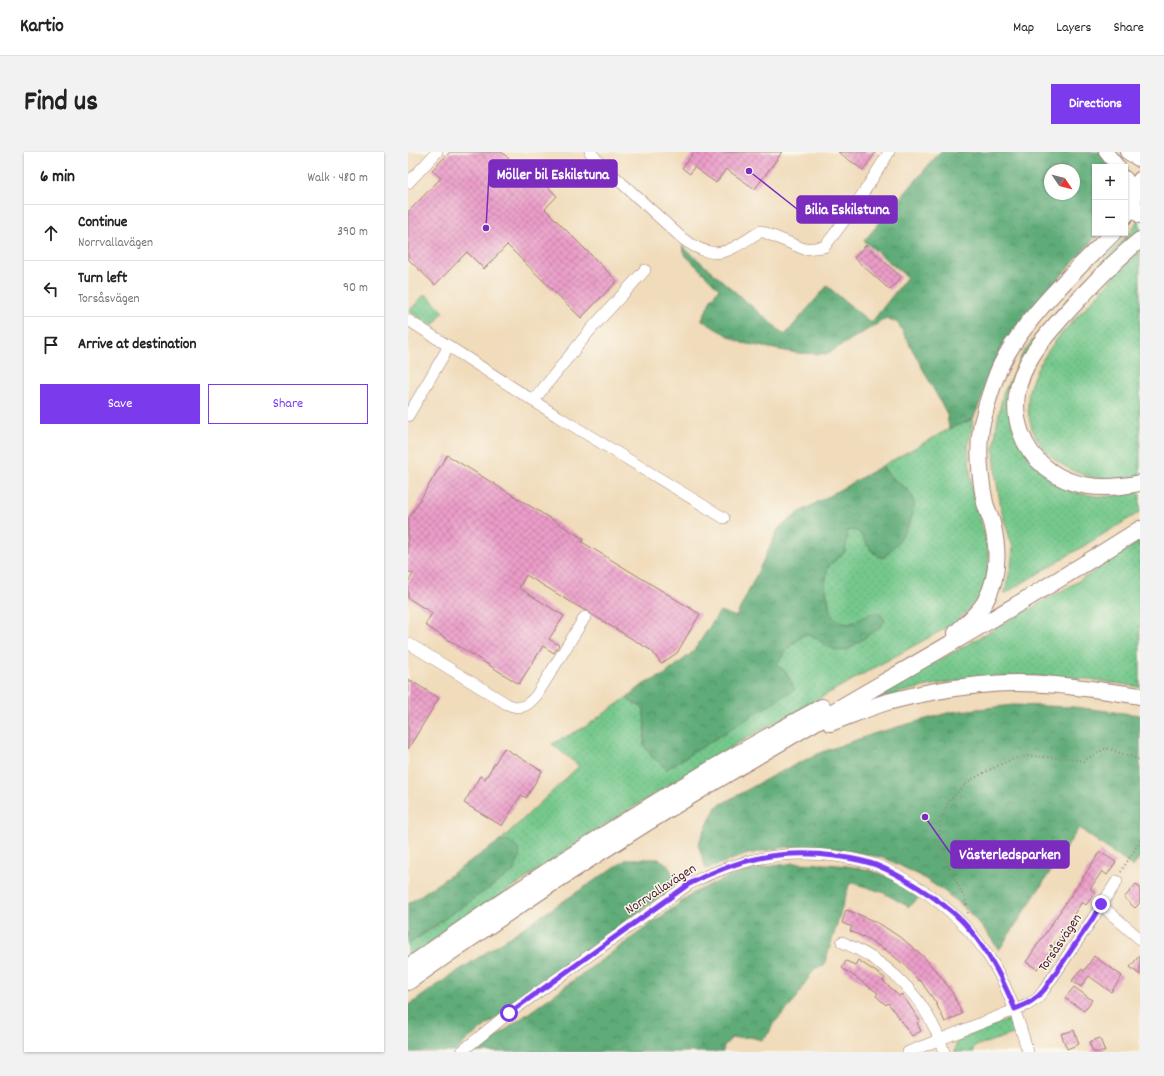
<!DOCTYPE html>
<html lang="en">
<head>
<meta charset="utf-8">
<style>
	body { margin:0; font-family:Dekko,sans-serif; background:#f2f2f2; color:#222 }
	.controls { position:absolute; right:12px; top:12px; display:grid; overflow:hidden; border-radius:0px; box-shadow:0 1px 3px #0004 }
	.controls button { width:36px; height:36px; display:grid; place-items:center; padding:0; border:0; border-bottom:1px solid #e0e0e0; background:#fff; color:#222; font:20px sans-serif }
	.compass { position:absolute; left:636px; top:12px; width:36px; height:36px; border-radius:50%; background:#fff; box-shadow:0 1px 3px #0004; rotate:125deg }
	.stop { position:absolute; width:12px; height:12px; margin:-9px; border:3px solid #7c3aed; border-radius:50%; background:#fff }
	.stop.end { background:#7c3aed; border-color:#fff; box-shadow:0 1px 4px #0008 }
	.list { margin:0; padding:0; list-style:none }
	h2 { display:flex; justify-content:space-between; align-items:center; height:52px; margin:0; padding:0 16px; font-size:17px }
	h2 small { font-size:13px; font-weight:400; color:#767676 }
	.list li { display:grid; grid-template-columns:26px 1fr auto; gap:12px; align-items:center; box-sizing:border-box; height:56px; padding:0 16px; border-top:1px solid #e0e0e0 }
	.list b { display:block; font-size:15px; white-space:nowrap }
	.list p { margin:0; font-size:13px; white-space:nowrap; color:#767676 }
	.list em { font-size:13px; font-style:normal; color:#767676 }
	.actions { display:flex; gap:8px; padding:12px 16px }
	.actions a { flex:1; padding:9px 0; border:1px solid #7c3aed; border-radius:0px; text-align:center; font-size:14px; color:#7c3aed }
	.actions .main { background:#7c3aed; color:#fff }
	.icon { flex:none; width:22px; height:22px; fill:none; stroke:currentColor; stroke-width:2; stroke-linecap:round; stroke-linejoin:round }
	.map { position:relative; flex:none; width:732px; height:900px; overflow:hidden; border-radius:0px }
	header { display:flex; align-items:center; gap:24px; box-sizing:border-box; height:56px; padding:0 20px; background:#fff; border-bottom:1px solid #e0e0e0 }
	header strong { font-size:19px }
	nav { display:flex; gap:22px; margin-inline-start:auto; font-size:14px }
	.intro { display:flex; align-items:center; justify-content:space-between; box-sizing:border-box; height:96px; padding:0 24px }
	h1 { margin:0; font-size:28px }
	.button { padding:10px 18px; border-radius:0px; background:#7c3aed; color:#fff; font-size:14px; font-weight:700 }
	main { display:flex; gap:24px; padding:0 24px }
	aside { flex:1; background:#fff; border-radius:0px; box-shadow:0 1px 3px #0004 }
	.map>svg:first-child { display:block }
</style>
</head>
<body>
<header>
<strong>Kartio</strong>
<nav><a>Map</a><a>Layers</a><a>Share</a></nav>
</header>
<div class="intro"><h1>Find us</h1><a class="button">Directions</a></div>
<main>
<aside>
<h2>6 min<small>Walk · 480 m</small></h2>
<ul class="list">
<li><svg class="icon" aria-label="ahead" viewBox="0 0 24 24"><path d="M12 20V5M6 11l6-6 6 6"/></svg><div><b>Continue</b><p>Norrvallavägen</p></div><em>390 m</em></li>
<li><svg class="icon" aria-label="left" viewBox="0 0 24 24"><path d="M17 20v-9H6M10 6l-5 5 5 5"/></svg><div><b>Turn left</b><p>Torsåsvägen</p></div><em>90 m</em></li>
<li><svg class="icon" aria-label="arrive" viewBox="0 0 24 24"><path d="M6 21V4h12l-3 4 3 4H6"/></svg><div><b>Arrive at destination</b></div></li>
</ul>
<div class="actions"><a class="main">Save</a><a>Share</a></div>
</aside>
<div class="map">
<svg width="732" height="900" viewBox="0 0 732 900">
	<defs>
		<pattern id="grass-dots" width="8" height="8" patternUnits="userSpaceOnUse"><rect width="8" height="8" fill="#74c88c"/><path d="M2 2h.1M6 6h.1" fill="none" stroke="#66ab79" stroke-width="1.8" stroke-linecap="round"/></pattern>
		<pattern id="forest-crowns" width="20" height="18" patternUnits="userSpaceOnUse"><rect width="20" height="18" fill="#5fac78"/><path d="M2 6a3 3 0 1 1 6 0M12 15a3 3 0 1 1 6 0" fill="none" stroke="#508b63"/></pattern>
		<pattern id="building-cross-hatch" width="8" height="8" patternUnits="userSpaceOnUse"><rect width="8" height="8" fill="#eb9dc9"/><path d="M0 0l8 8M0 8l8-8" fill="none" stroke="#c07fa3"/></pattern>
	</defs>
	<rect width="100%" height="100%" fill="#fbf7ec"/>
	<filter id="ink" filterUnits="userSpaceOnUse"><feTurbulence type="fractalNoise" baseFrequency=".025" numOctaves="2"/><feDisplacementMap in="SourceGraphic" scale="8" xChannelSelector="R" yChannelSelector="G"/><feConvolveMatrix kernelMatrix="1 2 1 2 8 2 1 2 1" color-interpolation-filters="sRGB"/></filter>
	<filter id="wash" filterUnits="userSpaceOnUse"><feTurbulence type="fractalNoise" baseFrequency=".012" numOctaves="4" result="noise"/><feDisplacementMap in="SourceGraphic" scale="16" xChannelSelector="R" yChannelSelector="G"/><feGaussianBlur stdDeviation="0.9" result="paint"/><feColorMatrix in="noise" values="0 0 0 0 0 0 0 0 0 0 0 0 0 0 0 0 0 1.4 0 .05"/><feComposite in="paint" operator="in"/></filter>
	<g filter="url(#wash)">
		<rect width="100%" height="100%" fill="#f0dbba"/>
		<g fill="url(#grass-dots)" stroke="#5f745c">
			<path d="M729 69 732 70V79L728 81 647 167 604 254 649 332 664 340 695 345 732 340V360L596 442 603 414 605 396 594 361 588 326 586 297 589 271 595 242 615 201 643 165 724 78Z"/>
			<path d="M732 97V324C720 326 705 328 693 327 652 321 617 291 620 247 622 223 638 201 652 183Z"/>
			<path d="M16 143H19L35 159 26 173 21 172 1 159Z"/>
			<path d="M565 267 560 295 564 337 577 384 581 404 580 425 575 441 560 458 547 471 327 593 185 680 0 808V792L27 775 101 689H92L171 614 144 592 177 575 218 546 236 557 237 580 236 593 387 537 377 519 369 513 378 498 397 482 407 485 419 494 461 462 441 472 433 471 423 462 417 433 420 414 437 400 440 378 450 379 464 399 474 406 479 403 495 334 483 326 474 314 541 277Z"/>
			<path d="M732 389V535C710 532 687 527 665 526 590 521 520 527 449 555L676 426Z"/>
			<path d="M600 868 607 872 608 881 565 895 566 900H547L548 891 554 885Z"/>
		</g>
		<g fill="url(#forest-crowns)" stroke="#546652" fill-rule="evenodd">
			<path d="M532 0H693L702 15H687V81H691L627 154 596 194 565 267 541 277 539 262 490 171 479 166 419 202 389 201 334 191 308 177 294 168 303 147 311 137 277 103 274 94 377 183 419 134 463 171 499 125 456 89ZM642 18H666V42H642Z"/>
			<path d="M474 314C477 318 480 323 484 326 490 332 498 334 503 342 515 361 489 395 474 406L464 399 450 379 440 378 437 400 420 414 417 433 423 462 433 471 441 472 461 462 471 460 477 468 471 476 439 498 431 499 419 494 407 485 397 482 378 498 369 513 377 519 387 537 259 617 244 605 236 593 237 580 236 557 218 546 236 532 256 523 285 500 312 459 328 465 371 376 392 360Z"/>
			<path d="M605 553 666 555 732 563V705L725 715 671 676 591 798 580 782 559 758 536 739 511 723 477 706 429 697 378 695 340 702 298 717 290 692 308 655 368 622 414 600 468 581 543 560Z"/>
			<path d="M92 689H101C117 701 112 702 106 719L0 792V752Z"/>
			<path d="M219 707H251L259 712 271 732C199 781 130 835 60 887L47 900H0V854L35 829Z"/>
			<path d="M386 711C422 712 457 712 489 729 497 733 505 739 513 744L501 755 474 740 442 730 416 814 407 816 395 834 387 849 365 872 361 881 354 888 342 885 324 886 316 894 315 900H67L287 740 316 727 351 716Z"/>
		</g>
		<g id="blocks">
			<g fill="url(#building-cross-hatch)">
				<path d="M42 0H94L107 13 112 8 149 44 137 57 209 129 173 166 99 93 76 117 59 100 27 133 0 107V60L33 26 24 18Z"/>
				<path d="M286 0H374L347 37 318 17 308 31 286 15 282 22 274 16Z"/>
				<path d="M430 0H468L455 18Z"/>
				<path d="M458 93 493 125 482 138 446 106Z"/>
				<path d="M39 303 176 387 174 390 292 462 269 501 253 512 244 499 183 462 180 459 176 458 118 423 111 436 156 464 141 487 151 493 146 501 135 494 111 532 17 473 24 461 0 446V430L5 422 0 419V368Z"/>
				<path d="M0 527 31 546 0 597Z"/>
				<path d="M96 596 134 619 118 646 113 643 94 674 56 651 72 624 77 627Z"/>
				<path d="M692 700 708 710 699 723 694 719 682 737 687 740 678 753 674 750 662 768 667 771 658 784 654 781 642 798 647 801 638 814 634 811 629 817 618 810Z"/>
				<path d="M728 732 732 736V751L727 756 716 746Z"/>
				<path d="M438 758 450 762 472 772 496 788 515 804 534 826 545 842 554 862 537 870 528 851 512 828 511 829 496 811 495 812 476 796V797L455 784V785L442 779 444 775 434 771Z"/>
				<path d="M732 803V823L722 815Z"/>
				<path d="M686 804 714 824 703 840 681 824 673 835 664 829 673 817 676 819Z"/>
				<path d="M450 808 477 826 475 829 491 844 494 842 512 869 509 871 513 879 504 884 480 851 478 853 468 844 470 841 434 816 438 809 447 813Z"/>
				<path d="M666 835 684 848 676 859 657 846Z"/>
				<path d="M666 878 671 892 659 897 653 882Z"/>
				<path d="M692 886 697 900H685L681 890Z"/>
			</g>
		</g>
	</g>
	<g filter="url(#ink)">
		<use href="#blocks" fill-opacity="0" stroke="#9d7d72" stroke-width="1"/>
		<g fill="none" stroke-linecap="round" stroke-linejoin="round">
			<g stroke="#9d7d72" stroke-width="12">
				<g id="minor">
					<path d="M182 0 194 13 275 87C310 112 320 99 353 79L396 97 416 95C441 65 461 33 481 0"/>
					<path d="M0 31 29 0"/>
					<path d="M0 168 149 264 316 366"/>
					<path d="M125 249 184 176 237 118"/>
					<path d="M0 264 41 194"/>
					<path d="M0 491 99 552C113 558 118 555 128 544L177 465"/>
					<path d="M693 753 732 787"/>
					<path d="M434 790C485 812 519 847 536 900"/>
					<path d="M53 900 101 861 281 732C327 708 375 697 427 704 441 706 455 708 468 713 483 719 497 727 511 736 542 756 567 781 586 813 602 840 611 870 620 900"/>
					<path d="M500 900 619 853 630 846 636 838 685 766 709 729"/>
				</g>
			</g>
			<g stroke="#9d7d72" stroke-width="16">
				<g id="major">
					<path d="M698 0 710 15"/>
					<path d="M719 0 732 8"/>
					<path d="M717 26 726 38"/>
					<path d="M732 27C724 38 724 53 732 64"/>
				</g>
			</g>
			<g stroke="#9d7d72" stroke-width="18">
				<g id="highway">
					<path d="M717 64 720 59 726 43"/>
					<path d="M732 88C709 106 690 127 671 147 637 184 593 226 613 281 618 295 626 306 637 315 664 338 699 338 732 331"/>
					<path d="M548 481C558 471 570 462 577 450 591 425 591 398 584 371 582 364 579 358 577 351 572 326 569 301 573 276 574 269 577 262 578 255 582 242 586 228 592 215 615 167 667 119 705 81"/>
					<path d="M422 571C441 564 460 556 479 550 509 542 541 536 572 533 625 527 679 536 732 544"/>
					<path d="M0 815C133 720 270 632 414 555"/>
					<path d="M0 830C93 764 188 701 286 642 434 552 586 470 732 377"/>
				</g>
			</g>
			<g stroke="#9d7d72" stroke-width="2" stroke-dasharray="1 3" stroke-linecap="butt">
				<path d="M713 720 732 688"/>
				<path d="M560 761 558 750 532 694V671L540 650 561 629 587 615 605 607 618 604 660 606 675 609 698 596 732 608"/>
			</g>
			<use href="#minor" stroke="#fff" stroke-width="11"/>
			<use href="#major" stroke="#fff" stroke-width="14"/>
			<use href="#highway" stroke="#fff" stroke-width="16"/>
		</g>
	</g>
	<g fill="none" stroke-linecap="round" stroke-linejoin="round" filter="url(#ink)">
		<path stroke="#7c3aed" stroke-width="5" d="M101 861 281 732C328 707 374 697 427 704 441 706 455 708 468 713 483 719 497 727 511 736 527 746 541 756 554 769 578 794 594 825 607 857 619 852 628 848 636 838L685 766 693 752"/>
	</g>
	<g text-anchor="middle" stroke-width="3" stroke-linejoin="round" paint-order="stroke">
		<g font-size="14" fill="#4a1f2b" stroke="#fbf7ec">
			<text transform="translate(252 736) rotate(-33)" y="5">Norrvallavägen</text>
			<text transform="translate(651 790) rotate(-56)" y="5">Torsåsvägen</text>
		</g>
	</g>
	<path fill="none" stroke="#7b2cbf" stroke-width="1.5" d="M78 76L81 22M341 19L389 57M517 665L543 702"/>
	<g fill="#7b2cbf" stroke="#fbf7ec" stroke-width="1.5">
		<circle cx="78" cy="76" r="4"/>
		<circle cx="341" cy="19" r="4"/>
		<circle cx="517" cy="665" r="4"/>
	</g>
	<g fill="#7b2cbf" stroke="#7b2cbf" stroke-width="1.5">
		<rect x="81" y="8" width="128" height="27" rx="4"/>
		<rect x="389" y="44" width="100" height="27" rx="4"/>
		<rect x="543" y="689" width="118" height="27" rx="4"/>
	</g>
	<g font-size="15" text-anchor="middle" font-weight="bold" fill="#fff">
		<text x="145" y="27">Möller bil Eskilstuna</text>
		<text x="439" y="62">Bilia Eskilstuna</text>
		<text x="602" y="707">Västerledsparken</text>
	</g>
</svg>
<div class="controls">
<button>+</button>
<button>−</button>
</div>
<svg class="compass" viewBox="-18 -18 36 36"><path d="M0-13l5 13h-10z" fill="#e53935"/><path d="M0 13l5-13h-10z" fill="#767676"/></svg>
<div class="stop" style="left:101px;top:861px"></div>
<div class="stop end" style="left:693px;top:752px"></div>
</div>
</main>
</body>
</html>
